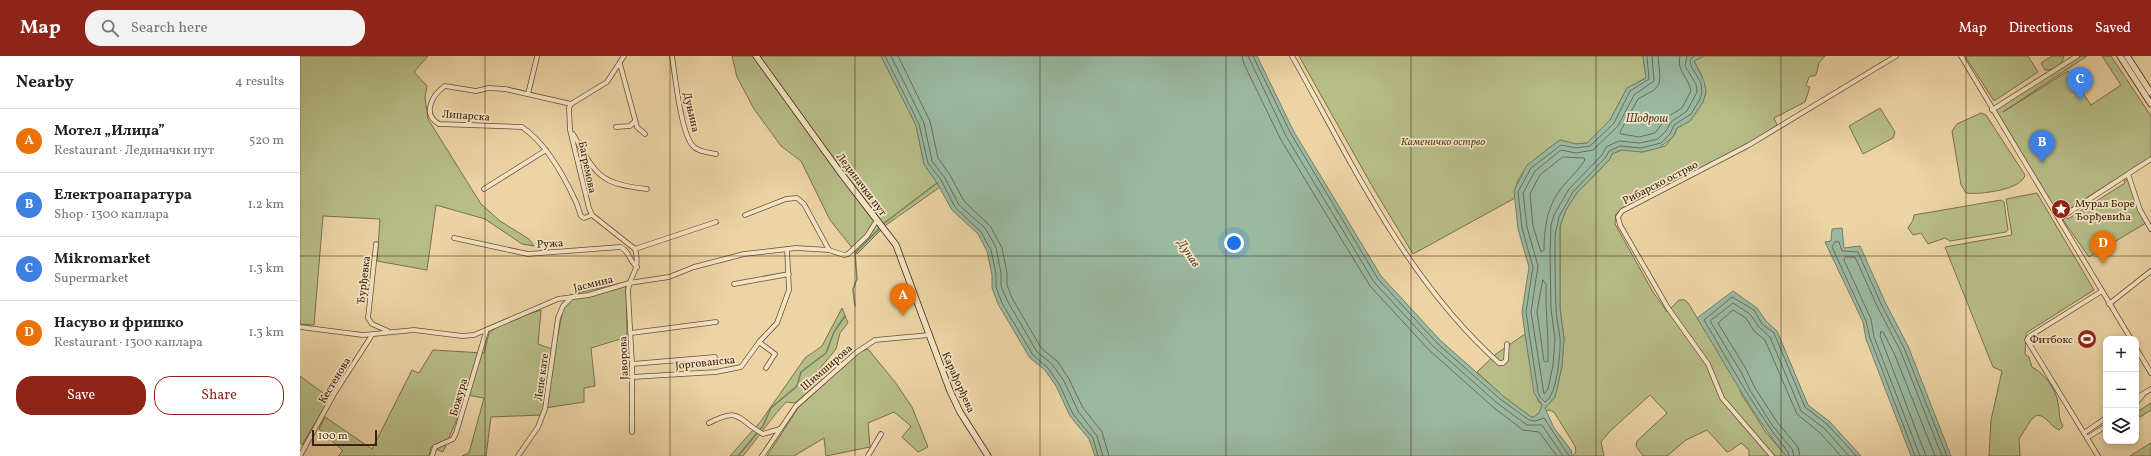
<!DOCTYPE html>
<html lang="en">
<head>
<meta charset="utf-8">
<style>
	body { margin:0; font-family:Vollkorn,serif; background:#f2f2f2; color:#222 }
	.controls { position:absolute; right:12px; bottom:12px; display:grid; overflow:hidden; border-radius:8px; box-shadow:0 2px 6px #0003 }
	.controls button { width:36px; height:36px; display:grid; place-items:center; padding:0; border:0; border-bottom:1px solid #e0e0e0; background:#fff; color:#222; font:20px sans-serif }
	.scale { position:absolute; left:12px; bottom:10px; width:65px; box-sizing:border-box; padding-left:4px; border:2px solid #3f2111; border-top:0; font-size:11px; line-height:14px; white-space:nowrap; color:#3f2111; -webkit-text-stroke:3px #f3e3c4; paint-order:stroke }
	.you { position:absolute; left:934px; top:187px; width:14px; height:14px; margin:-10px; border:3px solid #fff; border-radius:50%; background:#1a73e8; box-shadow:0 0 0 6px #1a73e833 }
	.badge { display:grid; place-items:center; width:26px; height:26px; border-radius:50%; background:#8f2418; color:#fff; font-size:13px; font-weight:700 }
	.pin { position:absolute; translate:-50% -33px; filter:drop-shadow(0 1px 2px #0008) }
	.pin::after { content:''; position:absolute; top:21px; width:14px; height:12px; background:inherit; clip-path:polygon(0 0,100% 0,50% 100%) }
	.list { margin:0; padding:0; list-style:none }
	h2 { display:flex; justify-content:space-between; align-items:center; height:52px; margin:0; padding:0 16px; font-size:17px }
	h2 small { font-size:13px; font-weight:400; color:#767676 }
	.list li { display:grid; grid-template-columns:26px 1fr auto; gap:12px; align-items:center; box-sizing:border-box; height:64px; padding:0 16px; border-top:1px solid #e0e0e0 }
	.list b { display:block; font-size:15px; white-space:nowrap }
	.list p { margin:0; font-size:13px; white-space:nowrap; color:#767676 }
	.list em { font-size:13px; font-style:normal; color:#767676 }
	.actions { display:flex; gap:8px; padding:12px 16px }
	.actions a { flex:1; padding:9px 0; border:1px solid #8f2418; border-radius:16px; text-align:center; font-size:14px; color:#8f2418 }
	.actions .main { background:#8f2418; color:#fff }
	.icon { flex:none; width:22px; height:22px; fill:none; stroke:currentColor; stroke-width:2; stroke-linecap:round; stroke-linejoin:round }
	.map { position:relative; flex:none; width:1851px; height:400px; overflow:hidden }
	header { display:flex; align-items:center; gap:24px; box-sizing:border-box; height:56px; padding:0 20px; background:#8f2418; color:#fff }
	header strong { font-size:19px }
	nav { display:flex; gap:22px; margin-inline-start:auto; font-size:14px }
	.search { width:280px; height:36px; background:#f2f2f2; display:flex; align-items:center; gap:10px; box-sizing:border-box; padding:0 14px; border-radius:16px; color:#767676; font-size:15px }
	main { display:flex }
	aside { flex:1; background:#fff }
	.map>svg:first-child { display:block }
</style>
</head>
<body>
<header>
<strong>Map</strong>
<div class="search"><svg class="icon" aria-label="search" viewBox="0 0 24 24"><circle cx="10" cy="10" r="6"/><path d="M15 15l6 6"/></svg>Search here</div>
<nav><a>Map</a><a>Directions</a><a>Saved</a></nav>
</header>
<main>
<aside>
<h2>Nearby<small>4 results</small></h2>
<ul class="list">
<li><span class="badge" style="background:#e8710a">A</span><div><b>Мотел „Илиџа”</b><p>Restaurant · Лединачки пут</p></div><em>520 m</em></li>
<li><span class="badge" style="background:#3f7fe0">B</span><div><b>Електроапаратура</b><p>Shop · 1300 каплара</p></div><em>1.2 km</em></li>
<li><span class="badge" style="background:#3f7fe0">C</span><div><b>Mikromarket</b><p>Supermarket</p></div><em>1.3 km</em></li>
<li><span class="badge" style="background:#e8710a">D</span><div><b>Насуво и фришко</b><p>Restaurant · 1300 каплара</p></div><em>1.3 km</em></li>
</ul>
<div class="actions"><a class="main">Save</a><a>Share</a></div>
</aside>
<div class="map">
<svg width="1851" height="400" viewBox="0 0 1851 400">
	<rect width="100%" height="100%" fill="#ecd4a5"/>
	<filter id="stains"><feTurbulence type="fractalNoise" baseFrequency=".005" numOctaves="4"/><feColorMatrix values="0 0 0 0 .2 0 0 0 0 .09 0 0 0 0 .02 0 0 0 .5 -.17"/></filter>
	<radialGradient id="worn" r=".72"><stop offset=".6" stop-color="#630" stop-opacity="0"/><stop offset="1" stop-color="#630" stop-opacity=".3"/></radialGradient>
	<g fill="#b7bd87" stroke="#7b6f4c">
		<path d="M0 0H128L114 16 127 30 125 42 128 63 181 148 200 165 229 183 234 190 222 188 185 163 136 149 127 214 77 205 80 163 23 160 14 269 0 268Z"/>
		<path d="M432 0H581L616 69 624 108 640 131 586 169 557 198 530 164 501 105 481 90 454 53 437 21Z"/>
		<path d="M999 0H1343L1346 22 1327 32 1310 64 1287 87 1276 88 1260 84C1242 97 1212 117 1215 142L1113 198 1072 130Z"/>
		<path d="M1404 0H1525L1519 7 1516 19 1509 21 1506 30 1510 31 1505 46 1474 62 1478 71 1421 103 1324 151 1316 158 1315 168 1353 236 1367 256 1379 244H1385L1388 247 1434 321 1442 339 1465 375 1486 400H1449V394L1441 387 1430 395 1427 396 1407 374 1386 384 1367 400H1343L1336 390 1337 385 1367 357 1350 339 1309 376 1301 386 1304 400H1272L1276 396 1275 390 1254 356 1249 354 1245 355V352L1255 341 1262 310 1264 283 1260 252V170L1266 154 1276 138 1310 103 1312 98 1324 93 1342 96 1365 90 1375 78 1377 72 1390 65 1403 46 1406 36 1402 20 1394 5Z"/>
		<path d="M1665 0H1728L1738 16 1694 45Z"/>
		<path d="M1752 0H1764C1763 8 1753 15 1745 14L1741 7Z"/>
		<path d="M1779 0H1787L1703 56 1768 15 1791 49 1821 29 1802 0H1811L1851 60V101L1761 158 1762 160 1759 163V159L1692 54Z"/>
		<path d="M1580 52 1595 76 1593 82 1563 98 1549 70Z"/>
		<path d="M1681 57 1686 59 1725 119C1722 134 1678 139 1666 137L1661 129 1652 75 1657 68Z"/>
		<path d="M1829 122 1846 167 1789 201 1763 164 1766 161 1768 163 1825 127 1824 125Z"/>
		<path d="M1737 137 1794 234 1726 277 1725 298 1729 301 1732 311C1744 317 1756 333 1758 347 1760 355 1758 362 1763 370L1759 374C1750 370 1747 360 1737 359L1731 364 1719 383 1720 400H1689L1691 364 1702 315 1693 311 1645 191 1712 179 1706 143Z"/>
		<path d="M1701 144 1704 146 1708 174 1706 176 1650 185 1645 182 1628 188 1621 177 1613 179 1608 172 1613 164 1614 159Z"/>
		<path d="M326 226 327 281 291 292 295 330 284 332V346L245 352 242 359 191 361 186 400H162L169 397 184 342 167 339 143 396 131 391 129 400H38L43 395 19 373 25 361 72 393 112 314 119 317 133 294 184 297 189 277 204 266 241 254 238 288 255 294 264 248 277 237Z"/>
		<path d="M542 252 548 267 540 277 536 293 517 316 522 324 495 347 486 346C470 363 458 382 443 400H430L461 365 505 302 522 290Z"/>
		<path d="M1225 278 1238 345 1242 349 1239 357 1234 361H1231L1203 340 1177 316 1196 298Z"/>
		<path d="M568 293 595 326 612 351 628 391 618 396 602 381 611 370 594 356 568 367 570 391 526 400 524 382 494 400H467L498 352 561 295Z"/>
		<path d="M0 320 30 342 2 389 0 387Z"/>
		<path d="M1851 347V354L1840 361 1837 356Z"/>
		<path d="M1851 387V400H1830Z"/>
	</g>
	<g fill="#9ab9a1" stroke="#767c67">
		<path d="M581 0H957L994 76 1081 220 1140 284 1203 340 1231 361H1234L1239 357 1242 349 1234 337 1225 278 1222 256 1229 211 1218 173 1214 135 1227 109 1260 84 1276 88 1287 87 1310 64 1327 32 1346 22 1343 0H1404L1394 5 1404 25 1406 36 1403 46 1390 65 1377 72 1373 81 1359 92 1342 96 1321 94 1312 98 1310 103 1276 138 1266 154 1260 170V252L1264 283 1262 310 1255 341 1245 352 1254 372 1271 394 1272 400H795L789 383 770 360 756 330 745 314 730 302 698 248 692 232V219L687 195 678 178 652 154 637 127 624 108 616 69Z"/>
		<path d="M1542 172 1544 192 1560 190 1586 248 1608 290 1651 400H1611L1566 283 1563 266 1525 186 1531 185 1532 173Z"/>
		<path d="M1433 235 1457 252 1466 265 1477 275 1508 349 1530 366 1561 400H1486C1451 357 1426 309 1397 262Z"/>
	</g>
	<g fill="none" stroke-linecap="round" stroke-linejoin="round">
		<g stroke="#6c6d59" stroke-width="1">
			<path d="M585 0 619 68 628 107 641 124 655 151 681 176 691 194 696 218V231L702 247 733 299 748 312 759 328 773 358 793 382 798 400"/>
			<path d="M591 0 624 67 632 105 645 122 659 149 685 172 696 191 701 217V230L707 244 737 296 752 308 764 325 778 355 797 380 803 400"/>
			<path d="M598 0 630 65 638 102 650 119 664 145 691 171 702 192 707 217V229L712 242 741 292 758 306 769 323 783 352 802 376 809 400"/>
			<path d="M942 0 944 8 981 84 1070 230 1129 294 1193 351 1223 374 1239 376 1257 400"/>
			<path d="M948 0 986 80 1074 226 1133 290 1197 347 1227 369H1242L1263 400"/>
			<path d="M953 0 991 78 1078 223 1137 287 1200 343 1229 364 1235 365 1244 362 1269 400"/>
			<path d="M1347 0 1349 23 1330 35 1314 67 1290 90 1276 92 1261 89 1231 112 1218 136 1222 172 1233 211 1226 256 1238 336 1240 341 1245 346C1257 340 1261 295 1260 282 1259 272 1256 262 1256 252 1255 228 1255 203 1255 179L1259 161 1273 136 1306 101 1309 95 1320 90 1341 92 1361 87 1370 78 1374 69 1391 58 1400 43 1402 36 1401 27 1391 10 1390 4 1394 0"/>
			<path d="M1352 0 1354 25 1334 39 1318 70 1293 94 1276 97 1261 94 1235 115 1223 137 1227 171 1238 210 1231 256 1244 338 1248 333 1253 309 1255 283 1251 253 1250 198 1251 169 1254 159 1269 133 1302 99 1306 91 1319 85 1340 87 1358 83 1366 75 1371 66 1387 55 1397 36 1396 28 1385 10 1387 0"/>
			<path d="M1358 0 1360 20 1359 28 1354 34 1338 43 1320 76 1321 78 1339 81 1355 77 1367 61 1382 52 1391 35C1389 22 1376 15 1380 0"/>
			<path d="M1263 101 1284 102 1285 104C1279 113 1272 120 1265 128 1248 146 1244 170 1244 194L1241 196 1233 170 1230 138 1240 119Z"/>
			<path d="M1243 224 1246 228C1245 254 1249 279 1248 305L1246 306 1244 305 1237 256Z"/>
			<path d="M1489 400 1488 396C1455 355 1431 309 1404 264L1432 241 1454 254 1462 268 1474 277 1505 351 1528 369 1556 400"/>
			<path d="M1494 400 1492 393 1472 369 1450 334 1441 316 1410 265 1433 247 1450 258 1459 271 1470 281 1501 355 1524 372 1549 400"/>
			<path d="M1500 400 1498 391 1477 366 1455 332 1446 313 1418 267 1433 254 1446 262 1454 275 1465 284 1497 358 1520 377 1541 400"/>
			<path d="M1615 400 1570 282 1566 265 1532 191 1536 185 1539 186 1542 195 1558 196 1582 250 1604 292 1647 400"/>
			<path d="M1620 400 1574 281 1571 263 1544 204 1545 201H1555L1578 252 1600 294 1642 400"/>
			<path d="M1626 400 1580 280 1581 275 1583 276 1594 297 1635 400"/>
		</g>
		<g stroke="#767c67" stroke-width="1.5">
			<path d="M583 168 637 127"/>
			<path d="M555 250 553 233 557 223 555 197 581 171"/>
			<path d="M438 400 463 370 471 352 497 330 501 316 526 297 534 276 545 260"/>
		</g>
		<g stroke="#6a4e36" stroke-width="5.5">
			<g id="street">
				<path d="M324 0 307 26 271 48 269 52 270 74 289 152 292 159 335 193C341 215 330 217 328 235L332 308V376"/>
				<path d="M372 0C375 19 381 78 393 90 398 96 408 96 416 98"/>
				<path d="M992 0C1052 107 1106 224 1199 307H1203L1206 304 1207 288"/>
				<path d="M1661 0 1831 283"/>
				<path d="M320 8 337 71 345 78"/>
				<path d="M228 38 237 1"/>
				<path d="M271 48 205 33 189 32 176 35 145 30C133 38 121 58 139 68L222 71C246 87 264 120 276 146 278 150 279 155 281 160L284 162 292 159"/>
				<path d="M1692 54 1777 0"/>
				<path d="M316 71 330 70 335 65"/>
				<path d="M273 78C296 118 298 128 347 133"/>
				<path d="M1828 118 1840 154 1851 173"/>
				<path d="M184 133 246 94"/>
				<path d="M445 159 486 143 497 142 504 148 529 194"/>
				<path d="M1759 163 1851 103"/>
				<path d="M154 182 228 198 320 191C329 194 329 205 337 211"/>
				<path d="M76 188 68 262 72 268 88 275"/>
				<path d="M335 193 416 166"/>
				<path d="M434 228 489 218"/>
				<path d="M1809 248 1851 215"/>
				<path d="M0 271 63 279 114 274 162 280 174 279 258 243 289 239 329 227 369 221 394 211 444 198 496 192 529 194 544 199 548 198 567 180 577 164"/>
				<path d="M331 277 416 266"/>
				<path d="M459 286 475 298 466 312"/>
				<path d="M1836 292 1851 317"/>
				<path d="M332 308 415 301"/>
				<path d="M332 321 416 316 441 311 460 285 477 267 489 234 487 193"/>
				<path d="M1836 342 1851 333"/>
				<path d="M1836 347 1843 339"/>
				<path d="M409 367C441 350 437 364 463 378L480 373"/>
				<path d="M1784 377 1806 362"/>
				<path d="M1787 382 1806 370"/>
				<path d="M0 400 34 338 72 279"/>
				<path d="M132 400 135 391 153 383 156 377 186 276"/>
				<path d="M218 400 238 371 245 353 258 262 263 250 272 241"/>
				<path d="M462 400 496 350 557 296 575 284 629 279"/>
				<path d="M568 400 581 378"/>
				<path d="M1472 400 1422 342 1408 308 1368 252 1320 169 1318 161 1322 155 1449 89 1596 0"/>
				<path d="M1798 400 1727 284 1730 280 1802 235"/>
			</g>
		</g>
		<g stroke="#3f2111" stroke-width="7">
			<g id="secondary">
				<path d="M456 0 540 116 596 189 650 335 660 356 688 400"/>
				<path d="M1820 0 1851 48"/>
				<path d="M1827 0 1851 37"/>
			</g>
		</g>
		<use href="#street" stroke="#f3e3c4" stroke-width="4"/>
		<use href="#secondary" stroke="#f3e3c4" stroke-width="5.5"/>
	</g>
	<path fill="none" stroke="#3f2111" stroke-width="1" stroke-opacity="0.55" d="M185 0V400M370 0V400M555 0V400M740 0V400M926 0V400M1111 0V400M1296 0V400M1481 0V400M1666 0V400M0 200H1851"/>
	<defs>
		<g id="sight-disc" transform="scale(1)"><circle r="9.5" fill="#8f2418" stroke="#f3e3c4"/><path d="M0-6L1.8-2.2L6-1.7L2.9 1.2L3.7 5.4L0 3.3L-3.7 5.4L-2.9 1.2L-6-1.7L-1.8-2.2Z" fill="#fff"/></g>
		<g id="stadium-disc" transform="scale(1)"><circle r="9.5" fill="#8f2418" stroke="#f3e3c4"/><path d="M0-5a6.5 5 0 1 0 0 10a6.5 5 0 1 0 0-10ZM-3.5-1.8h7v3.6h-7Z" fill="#fff"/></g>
	</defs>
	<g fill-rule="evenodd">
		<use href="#sight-disc" x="1761" y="153"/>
		<use href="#stadium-disc" x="1787" y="283"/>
	</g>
	<g text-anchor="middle" stroke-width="3.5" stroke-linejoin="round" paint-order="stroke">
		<g font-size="11" fill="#3f2111" stroke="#f3e3c4">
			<text transform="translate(392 56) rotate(77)" y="4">Дуњина</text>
			<text transform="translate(166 59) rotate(4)" y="4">Липарска</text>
			<text transform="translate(288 111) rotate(78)" y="4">Багремова</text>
			<text transform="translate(1360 126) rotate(-27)" y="4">Рибарско острво</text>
			<text transform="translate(562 128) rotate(53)" y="4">Лединачки пут</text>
			<text transform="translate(250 187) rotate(-3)" y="4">Ружа</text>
			<text transform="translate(63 224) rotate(-83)" y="4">Ђурђевка</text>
			<text transform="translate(293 227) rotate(-13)" y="4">Јасмина</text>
			<text transform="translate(323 302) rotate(-92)" y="4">Јаворова</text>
			<text transform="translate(405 306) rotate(-6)" y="4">Јоргованска</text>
			<text transform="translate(526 311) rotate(-41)" y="4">Шимширова</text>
			<text transform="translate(241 321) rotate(-82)" y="4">Лепе кате</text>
			<text transform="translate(34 324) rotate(-59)" y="4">Кестенова</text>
			<text transform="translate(659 326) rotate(66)" y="4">Карађорђева</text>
			<text transform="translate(158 341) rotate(-74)" y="4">Божура</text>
		</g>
		<g font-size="11" font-style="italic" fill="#5d482e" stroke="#f3e3c4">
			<text x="1143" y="89">Каменичко острво</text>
		</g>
		<g font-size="11" fill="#3f2111" stroke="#f3e3c4" text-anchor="start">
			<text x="1775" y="151">Мурал Боре<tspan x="1775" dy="13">Ђорђевића</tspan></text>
			<text x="1773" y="287" text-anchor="end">Фитбокс</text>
		</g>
		<g font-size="12" font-style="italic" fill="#564735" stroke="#f3e3c4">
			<text x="1347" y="66">Шодрош</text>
			<text transform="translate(889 197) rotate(56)" y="4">Дунав</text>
		</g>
	</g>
	<rect width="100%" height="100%" filter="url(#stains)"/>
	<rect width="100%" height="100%" fill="url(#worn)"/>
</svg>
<div class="controls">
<button>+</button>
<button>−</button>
<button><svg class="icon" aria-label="layers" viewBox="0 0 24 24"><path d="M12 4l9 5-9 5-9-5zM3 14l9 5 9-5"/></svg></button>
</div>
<div class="scale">100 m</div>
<div class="you"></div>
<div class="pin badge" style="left:603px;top:260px;background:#e8710a">A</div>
<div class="pin badge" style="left:1742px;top:107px;background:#3f7fe0">B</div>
<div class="pin badge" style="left:1780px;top:44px;background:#3f7fe0">C</div>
<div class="pin badge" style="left:1803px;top:208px;background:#e8710a">D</div>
</div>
</main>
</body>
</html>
